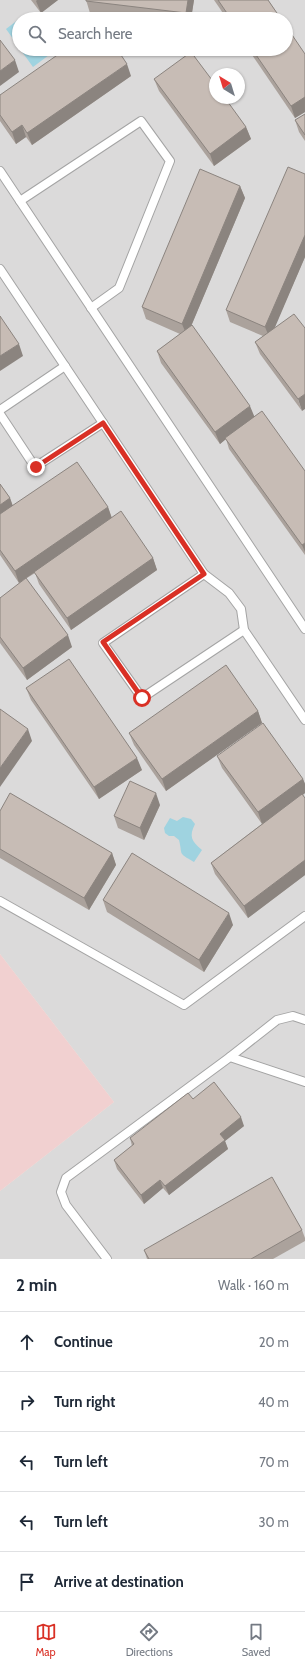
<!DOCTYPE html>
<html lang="en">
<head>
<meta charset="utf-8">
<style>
	body { margin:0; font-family:Cabin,sans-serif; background:#f2f2f3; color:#1f2937 }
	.compass { position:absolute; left:209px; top:68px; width:36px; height:36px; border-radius:50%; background:#fff; box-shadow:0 1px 3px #0004; rotate:322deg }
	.stop { position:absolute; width:12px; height:12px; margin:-9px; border:3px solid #d93025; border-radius:50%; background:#fff }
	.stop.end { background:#d93025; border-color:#fff; box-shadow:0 1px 4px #0008 }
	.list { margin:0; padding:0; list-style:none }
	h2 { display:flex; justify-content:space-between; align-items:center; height:52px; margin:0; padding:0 16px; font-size:17px }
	h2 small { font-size:13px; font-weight:400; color:#747a83 }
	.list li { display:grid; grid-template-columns:26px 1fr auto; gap:12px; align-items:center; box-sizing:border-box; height:60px; padding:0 16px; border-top:1px solid #e0e1e3 }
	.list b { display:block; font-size:15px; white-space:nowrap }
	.list em { font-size:13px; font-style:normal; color:#747a83 }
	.icon { flex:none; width:22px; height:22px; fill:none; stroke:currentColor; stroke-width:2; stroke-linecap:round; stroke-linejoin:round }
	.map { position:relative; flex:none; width:305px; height:1259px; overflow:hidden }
	.search { position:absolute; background:#fff; box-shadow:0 1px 3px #0004; left:12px; right:12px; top:12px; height:44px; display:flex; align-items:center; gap:10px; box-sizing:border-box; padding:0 14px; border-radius:22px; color:#747a83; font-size:15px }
	.sheet { height:352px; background:#fff }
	nav { display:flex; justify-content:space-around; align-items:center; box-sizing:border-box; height:56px; border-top:1px solid #e0e1e3; background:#fff; font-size:11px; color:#747a83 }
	nav a { display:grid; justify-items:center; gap:2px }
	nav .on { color:#d93025 }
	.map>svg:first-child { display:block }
</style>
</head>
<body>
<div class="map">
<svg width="305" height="1259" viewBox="0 0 305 1259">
	<rect width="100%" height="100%" fill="#efeae2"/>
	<path fill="#dbdada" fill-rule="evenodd" d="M0 0H305V1259H0V1191L114 1102 0 954ZM19 19H286V49H19ZM215 74H239V98H215Z"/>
	<path fill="#f1d0d0" d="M0 954 114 1102 0 1191Z"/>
	<g fill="#9fd3e0">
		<path d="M19 19V47L6 29Z"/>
		<path d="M20 49H57L33 67Z"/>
		<path d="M183 817 191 819 195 824C189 836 191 841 202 850L194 862C177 852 183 856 179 840L174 836H169L165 833 164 828 170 818 177 821Z"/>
	</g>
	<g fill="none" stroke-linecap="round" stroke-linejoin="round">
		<g stroke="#a4a4a4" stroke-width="10">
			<g id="service">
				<path d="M0 171 305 629"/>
				<path d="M20 201 141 121 170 161 119 288 91 308"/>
				<path d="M0 269 204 574 229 593 241 609 244 630 305 720"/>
				<path d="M0 410 65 366"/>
				<path d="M0 414 35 467 103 423"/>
				<path d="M204 574 103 643 142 698 244 630"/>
				<path d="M0 901 184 1005 305 916"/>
				<path d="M230 1057 277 1020 293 1016 305 1020"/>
				<path d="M107 1259 66 1205 61 1192 66 1178 230 1057 305 1082"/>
			</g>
		</g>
		<use href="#service" stroke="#fff" stroke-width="8"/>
	</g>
	<g fill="#aba29c">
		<path d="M31 0H58L41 13Z"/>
		<path d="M86 0H194L191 19H140L90 13Z"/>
		<path d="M214 0H268L281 19H227Z"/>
		<path d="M248 49H286L305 54V112L295 118Z"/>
		<path d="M131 76 32 145 26 137 16 144 0 121V95Z"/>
		<path d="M154 79 246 127 251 139 214 166 159 91Z"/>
		<path d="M305 114V141L299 132 295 120Z"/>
		<path d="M305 174V257L274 328 302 411 260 354 255 342 263 336 230 322 226 310Z"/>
		<path d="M240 186 245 198 191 326 254 417 305 471V555L229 449 226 439 220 444 161 363 157 351 180 334 146 319 142 307Z"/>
		<path d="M0 484 10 498 13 506 108 507 112 518 153 558 157 570 71 630 39 584 35 573 19 583 0 555Z"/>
		<path d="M0 598 72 647 27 680 0 643Z"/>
		<path d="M26 688 142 770 99 799 31 700Z"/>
		<path d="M258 711 262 723 166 791 134 745 129 733Z"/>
		<path d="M217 756 303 779 305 784V793L303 795 305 798V875L248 918 215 874 211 863 262 824 222 768Z"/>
		<path d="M160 805 144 840 118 828 114 816Z"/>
		<path d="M0 811 112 853 116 865 89 910 0 858Z"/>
		<path d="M103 900 233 925 204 972 107 912Z"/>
		<path d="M193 1099 244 1126 225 1141 228 1149 169 1195 163 1188 144 1204 117 1169 114 1160 132 1146 130 1138Z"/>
		<path d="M302 1230 305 1238V1241L273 1259H147L144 1250Z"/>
	</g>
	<g fill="#8b847f">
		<path d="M37 0H58L41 13 36 1Z"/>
		<path d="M188 0H194L191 19H188L186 13Z"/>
		<path d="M15 60 19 72 0 86V71Z"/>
		<path d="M127 64 131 76 32 145 27 133Z"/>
		<path d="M305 97V112L295 118 291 106Z"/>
		<path d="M22 125 26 137 16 144 12 132Z"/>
		<path d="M246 127 251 139 214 166 210 154Z"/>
		<path d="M240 186 245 198 187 336 182 324Z"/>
		<path d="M305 235V257L270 339 265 327Z"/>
		<path d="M19 344 23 356 0 371V356Z"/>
		<path d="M305 394V409L302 411 298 399Z"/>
		<path d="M250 406 255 418 225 438 226 439 220 444 215 432Z"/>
		<path d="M10 498 14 510 0 520V505Z"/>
		<path d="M108 507 112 519 19 583 15 571Z"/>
		<path d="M305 543V552L302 545Z"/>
		<path d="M153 558 157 570 71 630 67 618Z"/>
		<path d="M68 635 72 647 27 680 23 668Z"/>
		<path d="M258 711 262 723 166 791 162 779Z"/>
		<path d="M28 729 32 741 0 787V768Z"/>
		<path d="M137 758 142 770 99 799 94 787Z"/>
		<path d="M303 779 305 784V793L262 824 258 812Z"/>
		<path d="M156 793 160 805 144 840 140 828Z"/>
		<path d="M112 853 116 865 89 910 84 898Z"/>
		<path d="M305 860V875L248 918 244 906Z"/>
		<path d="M229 913 233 925 204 972 199 960Z"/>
		<path d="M241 1117 244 1126 225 1141 228 1149 169 1195 165 1186 220 1134Z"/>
		<path d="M160 1180 163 1188 144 1204 141 1195Z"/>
	</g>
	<g fill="#c7bcb5" stroke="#8b847f">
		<path d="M86 0H188L186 13 86 1Z"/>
		<path d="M218 0H268L281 19H231Z"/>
		<path d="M286 26 305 54V97L291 106 252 49H286Z"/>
		<path d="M0 40 15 60 0 71Z"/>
		<path d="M66 49H117L127 64 27 133 22 125 12 132 0 115V95Z"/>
		<path d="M191 52 215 84V98H225L246 127 210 154 154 79Z"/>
		<path d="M305 114V135L295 120Z"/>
		<path d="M288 167 305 174V235L265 327 226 310Z"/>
		<path d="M200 169 240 186 182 324 142 307Z"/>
		<path d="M294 314 305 328V394L298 399 255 342Z"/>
		<path d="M0 316 19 344 0 356Z"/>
		<path d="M192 325 250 406 215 432 157 351Z"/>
		<path d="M262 411 305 471V543L302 545 225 438Z"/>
		<path d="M77 462 108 507 15 571 0 550V514Z"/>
		<path d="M0 484 10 498 0 505Z"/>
		<path d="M121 511 153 558 67 618 34 572Z"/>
		<path d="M26 578 68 635 23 668 0 637V598Z"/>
		<path d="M69 659 137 758 94 787 26 688Z"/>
		<path d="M226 665 258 711 162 779 129 733Z"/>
		<path d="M0 709 28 729 0 768Z"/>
		<path d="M263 723 303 779 258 812 217 756Z"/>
		<path d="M130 781 156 793 140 828 114 816Z"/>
		<path d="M10 793 112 853 84 898 0 849V811Z"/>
		<path d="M302 794 305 798V860L244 906 211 863Z"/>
		<path d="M132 853 229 913 199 960 103 900Z"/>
		<path d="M214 1082 241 1117 220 1134 225 1140 165 1186 160 1180 141 1195 114 1160 134 1144 130 1138 188 1093 193 1099Z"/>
		<path d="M272 1177 302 1230 251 1259H149L144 1250Z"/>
	</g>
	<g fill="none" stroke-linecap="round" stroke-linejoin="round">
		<path stroke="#d93025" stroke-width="5" d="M36 467 103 423 204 574 103 642 142 698"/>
	</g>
</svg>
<svg class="compass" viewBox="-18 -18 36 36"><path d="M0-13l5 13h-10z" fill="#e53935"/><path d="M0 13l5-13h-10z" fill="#747a83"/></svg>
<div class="stop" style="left:142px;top:698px"></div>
<div class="stop end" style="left:36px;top:467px"></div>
<div class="search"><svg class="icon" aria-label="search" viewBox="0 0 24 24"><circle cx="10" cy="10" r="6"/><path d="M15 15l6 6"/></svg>Search here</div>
</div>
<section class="sheet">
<h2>2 min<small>Walk · 160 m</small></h2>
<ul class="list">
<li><svg class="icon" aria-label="ahead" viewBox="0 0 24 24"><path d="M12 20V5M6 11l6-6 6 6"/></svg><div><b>Continue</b></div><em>20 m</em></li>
<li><svg class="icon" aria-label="right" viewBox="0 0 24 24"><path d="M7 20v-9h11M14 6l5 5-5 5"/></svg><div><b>Turn right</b></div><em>40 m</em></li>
<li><svg class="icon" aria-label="left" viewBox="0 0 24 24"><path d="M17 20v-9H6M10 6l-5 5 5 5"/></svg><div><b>Turn left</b></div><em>70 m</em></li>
<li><svg class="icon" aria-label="left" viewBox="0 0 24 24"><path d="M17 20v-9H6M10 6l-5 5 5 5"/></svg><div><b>Turn left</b></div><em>30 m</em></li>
<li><svg class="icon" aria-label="arrive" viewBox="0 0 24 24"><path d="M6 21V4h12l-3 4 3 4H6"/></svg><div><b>Arrive at destination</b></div></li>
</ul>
</section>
<nav>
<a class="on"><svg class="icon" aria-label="map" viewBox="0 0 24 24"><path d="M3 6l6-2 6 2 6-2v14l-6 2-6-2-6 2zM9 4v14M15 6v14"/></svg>Map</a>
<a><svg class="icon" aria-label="directions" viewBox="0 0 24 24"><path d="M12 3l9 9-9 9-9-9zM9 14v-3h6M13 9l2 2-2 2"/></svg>Directions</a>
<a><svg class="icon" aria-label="saved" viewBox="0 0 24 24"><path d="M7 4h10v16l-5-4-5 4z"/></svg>Saved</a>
</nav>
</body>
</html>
